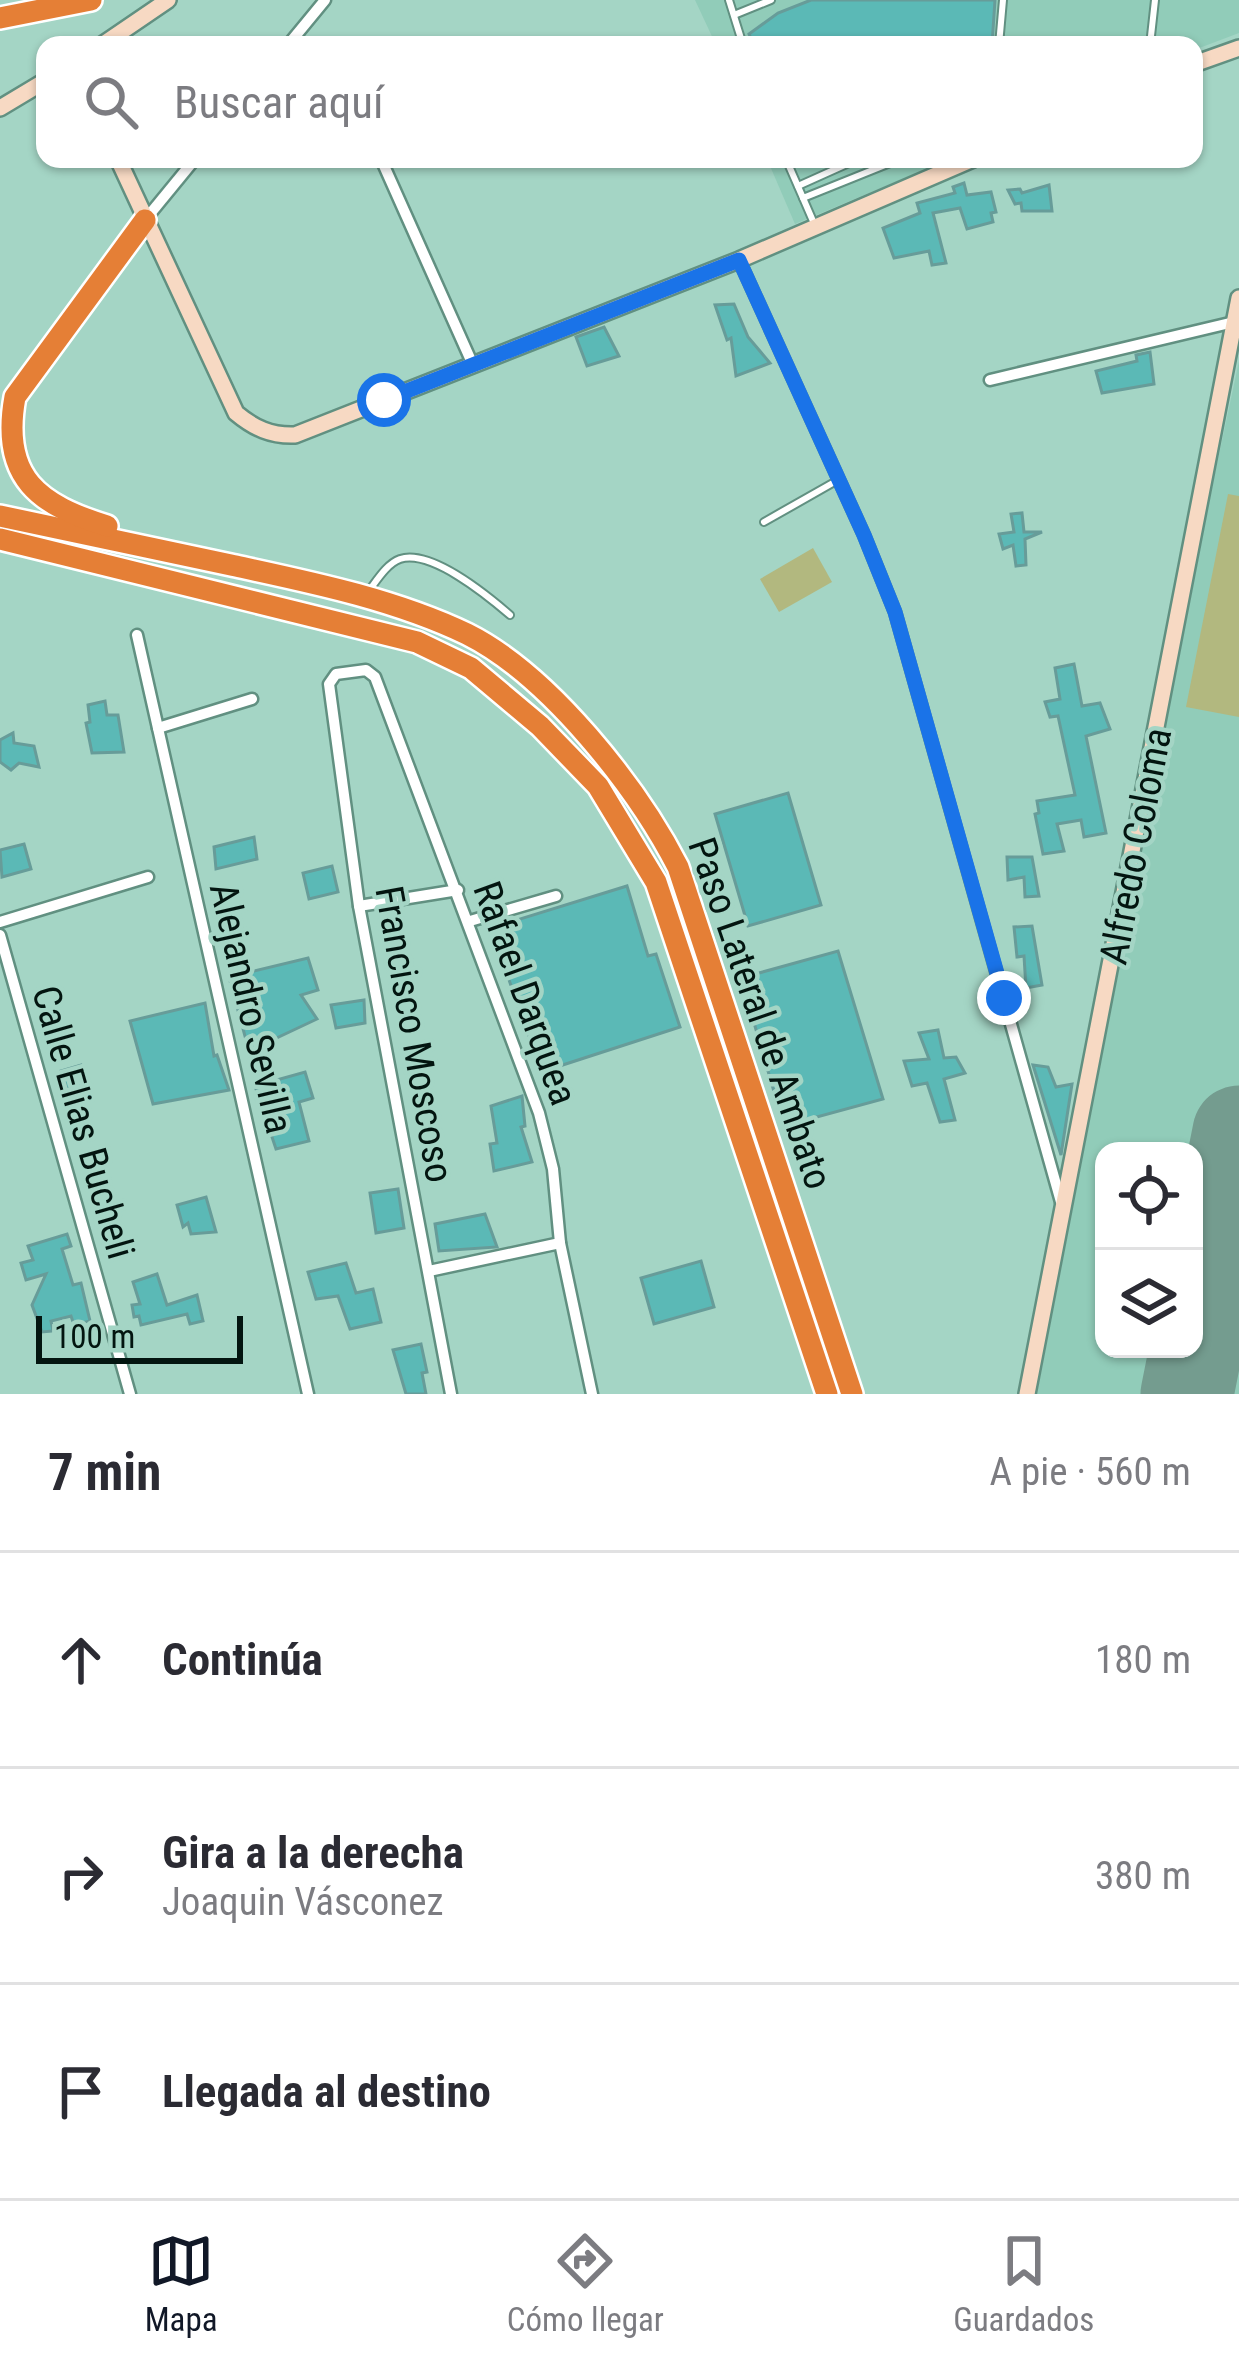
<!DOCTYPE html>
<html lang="es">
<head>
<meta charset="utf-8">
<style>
	body { margin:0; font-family:"Roboto Condensed",sans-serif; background:#f2f2f3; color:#2b2b33 }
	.controls { position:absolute; right:36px; bottom:36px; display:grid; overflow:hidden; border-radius:24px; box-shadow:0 3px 9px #0004 }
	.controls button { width:108px; height:108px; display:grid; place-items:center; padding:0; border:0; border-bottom:3px solid #e1e1e2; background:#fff; color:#2b2b33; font:60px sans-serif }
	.scale { position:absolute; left:36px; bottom:30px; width:207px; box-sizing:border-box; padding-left:12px; border:6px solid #031510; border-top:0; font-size:33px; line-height:42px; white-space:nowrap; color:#031510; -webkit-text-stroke:9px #a4d5c5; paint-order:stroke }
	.stop { position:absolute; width:36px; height:36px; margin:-27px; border:9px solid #1a73e8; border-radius:50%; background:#fff }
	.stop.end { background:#1a73e8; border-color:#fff; box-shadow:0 3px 12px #0008 }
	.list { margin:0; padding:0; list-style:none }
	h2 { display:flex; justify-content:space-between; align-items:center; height:156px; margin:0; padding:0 48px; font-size:51px }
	h2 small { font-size:39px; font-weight:400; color:#7c7c81 }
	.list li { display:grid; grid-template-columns:78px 1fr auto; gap:36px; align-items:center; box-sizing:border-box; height:216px; padding:0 48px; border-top:3px solid #e1e1e2 }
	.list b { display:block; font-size:45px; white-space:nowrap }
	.list p { margin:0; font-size:39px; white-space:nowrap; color:#7c7c81 }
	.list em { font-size:39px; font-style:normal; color:#7c7c81 }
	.icon { flex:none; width:66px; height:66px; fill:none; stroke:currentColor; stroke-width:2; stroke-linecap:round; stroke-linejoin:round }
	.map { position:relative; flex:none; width:1239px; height:1394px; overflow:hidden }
	.search { position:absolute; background:#fff; box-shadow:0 3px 9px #0004; left:36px; right:36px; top:36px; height:132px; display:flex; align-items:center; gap:30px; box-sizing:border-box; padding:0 42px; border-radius:24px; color:#7c7c81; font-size:45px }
	.sheet { height:804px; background:#fff }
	nav { display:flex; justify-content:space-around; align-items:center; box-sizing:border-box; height:168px; border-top:3px solid #e1e1e2; background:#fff; font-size:33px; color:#7c7c81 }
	nav a { display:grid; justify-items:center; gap:6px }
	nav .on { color:#111827 }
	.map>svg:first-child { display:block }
</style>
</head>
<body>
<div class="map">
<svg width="1239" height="1394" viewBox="0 0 1239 1394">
	<rect width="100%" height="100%" fill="#a4d5c5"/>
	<g fill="#91ccb9" fill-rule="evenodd">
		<path d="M695 0H1239V33L1194 50V45H716Z"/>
		<path d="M767 159H950L795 224Z"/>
		<path d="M1239 361V1394H1037L1214 478ZM1104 1151H1194V1349H1104Z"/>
	</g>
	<g fill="#b2b87f">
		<path d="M1228 494 1239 496V717L1186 707Z"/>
		<path d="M813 548 832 582 779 612 760 579Z"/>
	</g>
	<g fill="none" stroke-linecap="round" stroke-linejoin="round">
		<path stroke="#749c8f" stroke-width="93" d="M1187 1394 1239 1132"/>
	</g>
	<g fill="#5bb9b6" stroke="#679c99" stroke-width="3">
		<path d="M811 0H995L992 45H754L749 34 778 13Z"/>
		<path d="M964 183 967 195 991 192 996 212 991 213 993 222 967 229 960 208 933 213 946 263 932 265 929 251 894 258 883 228 920 213 917 203 955 193 953 187Z"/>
		<path d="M1049 185 1052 211H1022L1021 203 1015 204 1008 190 1020 189 1022 193Z"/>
		<path d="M734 304 748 337 770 363 736 376 731 338 727 340 715 305Z"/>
		<path d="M604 327 619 356 587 366 576 337Z"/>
		<path d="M1150 352 1154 384 1102 393 1096 371 1137 361 1136 355Z"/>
		<path d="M1022 513 1024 532H1042L1025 539 1026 565 1016 566 1013 545 1003 549 999 534 1014 532 1011 514Z"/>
		<path d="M1074 664 1082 706 1100 703 1110 729 1086 736 1106 833 1084 837 1081 820 1057 824 1064 851 1043 854 1035 814 1039 813 1037 801 1075 795 1058 716 1050 717 1045 702 1060 699 1055 668Z"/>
		<path d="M105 701 107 715H118L124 752 92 753 86 723 90 722 88 705Z"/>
		<path d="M13 733 14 743 34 746 39 767 19 763 11 770 0 762V740Z"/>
		<path d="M788 793 821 905 748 926 715 814Z"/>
		<path d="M254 837 257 859 216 869 214 847Z"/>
		<path d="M24 844 31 869 2 877 0 850Z"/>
		<path d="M1007 857H1032L1039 896 1025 897 1024 877 1008 880Z"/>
		<path d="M332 866 338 892 309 899 303 873Z"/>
		<path d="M627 886 648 956 656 954 680 1027 541 1072 491 928Z"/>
		<path d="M1032 926 1042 985 1026 988 1024 956 1017 957 1014 927Z"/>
		<path d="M838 951 883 1099 784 1126 741 978Z"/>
		<path d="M308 958 318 990 301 995 317 1019 249 1051 229 977Z"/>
		<path d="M364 1000 365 1023 336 1028 331 1005Z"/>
		<path d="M205 1003 214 1056 217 1055 229 1090 153 1104 130 1021Z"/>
		<path d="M938 1030 944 1058 956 1057 965 1073 944 1079 955 1120 940 1122 927 1083 912 1086 904 1061 929 1059 919 1033Z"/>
		<path d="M81 1065 92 1099 72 1105 61 1071Z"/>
		<path d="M1033 1065 1048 1067 1056 1087 1072 1084 1061 1155Z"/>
		<path d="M305 1072 313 1098 299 1102 309 1141 276 1149 255 1086Z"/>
		<path d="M522 1096 525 1126 521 1127 532 1162 494 1171 490 1144 497 1143 491 1106Z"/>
		<path d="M398 1189 404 1228 376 1233 370 1193Z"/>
		<path d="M206 1197 216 1232 191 1234 188 1223 183 1227 177 1205Z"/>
		<path d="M485 1214 497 1247 439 1251 435 1224Z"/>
		<path d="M67 1234 71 1246 62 1249 73 1285 81 1283 90 1321 74 1325 71 1316 51 1321 53 1331 42 1332 32 1305 46 1274 26 1280 21 1263 33 1260 28 1246Z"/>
		<path d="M701 1261 714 1307 654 1324 641 1278Z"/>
		<path d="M346 1263 356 1293 373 1289 381 1322 350 1329 338 1296 316 1299 308 1272Z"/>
		<path d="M157 1274 167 1305 197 1295 203 1321 190 1324 187 1314 141 1325 139 1316 134 1317 132 1305 140 1304 133 1282Z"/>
		<path d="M421 1344 427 1372 422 1373 426 1394H406L393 1350Z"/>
	</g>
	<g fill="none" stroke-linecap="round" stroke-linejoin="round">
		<g stroke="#619081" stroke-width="10">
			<g id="lane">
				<path d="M729 0 743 45"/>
				<path d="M734 15 771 0"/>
				<path d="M999 45 1003 0"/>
				<path d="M1150 45 1155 0"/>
				<path d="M786 159 803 198 900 159"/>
				<path d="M798 186 858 159"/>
				<path d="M803 198 816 228"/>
				<path d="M764 522 838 480"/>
				<path d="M367 593C376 582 386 564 400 559 431 549 488 596 510 615"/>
			</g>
		</g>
		<g stroke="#619081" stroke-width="15">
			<g id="street">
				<path d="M288 45 325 0"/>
				<path d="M381 159 473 365"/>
				<path d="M145 220 195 159"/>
				<path d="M739 260 864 535 895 612 1061 1202"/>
				<path d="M990 380 1234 322"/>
				<path d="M137 635 308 1394"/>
				<path d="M158 728 252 699"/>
				<path d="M359 906 458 890"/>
				<path d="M470 921 556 896"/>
				<path d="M0 922 148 877"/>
				<path d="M0 935 130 1394"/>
				<path d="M429 1271 560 1243"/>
				<path d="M451 1394 359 906 329 684 336 674 366 670 375 677 539 1113 553 1169 560 1243 592 1394"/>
			</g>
		</g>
		<g stroke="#619081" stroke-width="20">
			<g id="secondary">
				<path d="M102 45 168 0"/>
				<path d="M1194 64 1239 48"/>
				<path d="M0 108 45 81"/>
				<path d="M118 159 236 413C254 428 271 436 295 435L739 260 973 159"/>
				<path d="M1027 1394 1239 298"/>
			</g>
		</g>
		<g stroke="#fff" stroke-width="26">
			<g id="highway">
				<path d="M0 18 91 0"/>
				<path d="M0 516C77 532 154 549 231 565 310 582 394 599 467 634 549 675 637 787 678 867L852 1394"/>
				<path d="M107 526C40 505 0 479 15 397L145 220"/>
				<path d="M0 539 417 642 471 668 540 726 598 786 656 882 827 1394"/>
			</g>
		</g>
		<use href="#lane" stroke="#fff" stroke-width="6"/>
		<use href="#street" stroke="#fff" stroke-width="10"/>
		<use href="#secondary" stroke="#f7d9c3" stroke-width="15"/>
		<use href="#highway" stroke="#e57f36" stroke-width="21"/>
	</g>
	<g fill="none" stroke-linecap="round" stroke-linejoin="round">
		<path stroke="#1a73e8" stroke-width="15" d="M384 400 739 260 864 535 895 612 1004 998"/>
	</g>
	<g text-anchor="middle" stroke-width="9" stroke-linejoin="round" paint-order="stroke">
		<g font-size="39" fill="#031510" stroke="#a4d5c5">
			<text transform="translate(1135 846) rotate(-79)" y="14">Alfredo Coloma</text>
			<text transform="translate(526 993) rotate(70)" y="14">Rafael Darquea</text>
			<text transform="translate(252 1008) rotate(77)" y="14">Alejandro Sevilla</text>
			<text transform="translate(761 1013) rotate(71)" y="14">Paso Lateral de Ambato</text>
			<text transform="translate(415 1034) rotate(80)" y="14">Francisco Moscoso</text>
			<text transform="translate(84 1122) rotate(74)" y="14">Calle Elias Bucheli</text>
		</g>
	</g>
</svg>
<div class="controls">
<button><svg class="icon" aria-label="locate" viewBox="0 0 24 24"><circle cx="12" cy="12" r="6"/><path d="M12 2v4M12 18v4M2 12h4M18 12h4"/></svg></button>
<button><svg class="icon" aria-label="layers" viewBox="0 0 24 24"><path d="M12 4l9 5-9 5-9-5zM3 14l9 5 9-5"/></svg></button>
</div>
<div class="scale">100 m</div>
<div class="stop" style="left:384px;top:400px"></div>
<div class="stop end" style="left:1004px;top:998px"></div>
<div class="search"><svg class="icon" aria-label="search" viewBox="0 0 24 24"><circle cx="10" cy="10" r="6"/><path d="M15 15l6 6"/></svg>Buscar aquí</div>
</div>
<section class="sheet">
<h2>7 min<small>A pie · 560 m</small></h2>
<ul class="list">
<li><svg class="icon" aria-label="ahead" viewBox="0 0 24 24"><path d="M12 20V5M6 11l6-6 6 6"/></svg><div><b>Continúa</b></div><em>180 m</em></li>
<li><svg class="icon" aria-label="right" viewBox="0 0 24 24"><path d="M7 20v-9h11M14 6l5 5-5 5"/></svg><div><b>Gira a la derecha</b><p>Joaquin Vásconez</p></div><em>380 m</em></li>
<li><svg class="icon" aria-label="arrive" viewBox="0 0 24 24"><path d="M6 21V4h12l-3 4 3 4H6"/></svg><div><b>Llegada al destino</b></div></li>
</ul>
</section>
<nav>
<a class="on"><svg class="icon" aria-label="map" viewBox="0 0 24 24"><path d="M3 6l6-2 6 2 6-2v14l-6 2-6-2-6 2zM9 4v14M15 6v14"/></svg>Mapa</a>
<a><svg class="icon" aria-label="directions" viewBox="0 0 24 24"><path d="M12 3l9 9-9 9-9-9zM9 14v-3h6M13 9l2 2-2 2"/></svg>Cómo llegar</a>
<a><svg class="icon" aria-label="saved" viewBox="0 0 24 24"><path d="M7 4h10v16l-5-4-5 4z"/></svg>Guardados</a>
</nav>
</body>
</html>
